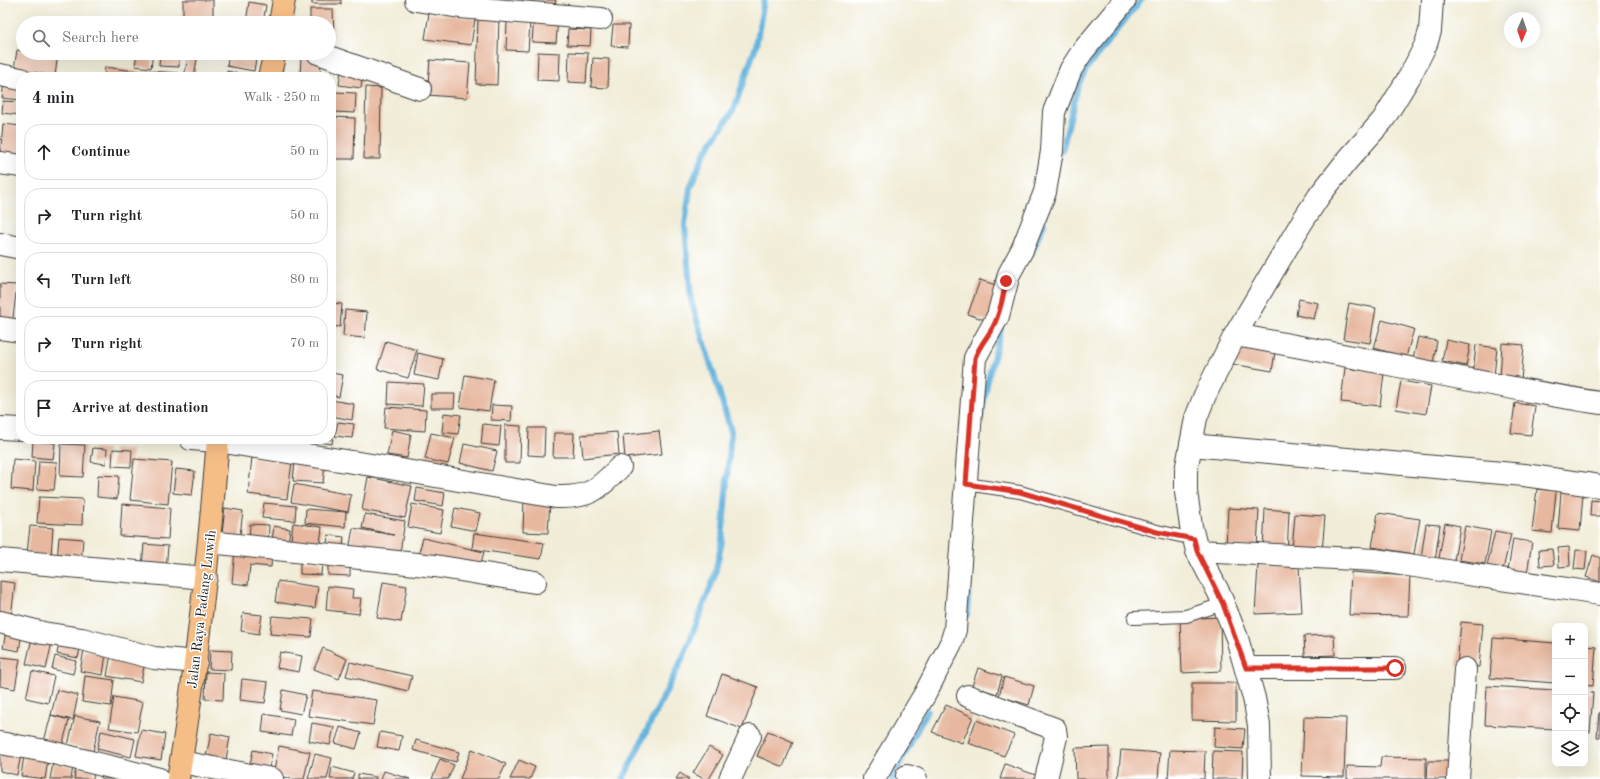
<!DOCTYPE html>
<html lang="en">
<head>
<meta charset="utf-8">
<style>
	body { margin:0; font-family:"Old Standard TT",serif; background:#f2f2f2; color:#202124 }
	.controls { position:absolute; right:12px; bottom:12px; display:grid; overflow:hidden; border-radius:8px; box-shadow:0 4px 16px #0002 }
	.controls button { width:36px; height:36px; display:grid; place-items:center; padding:0; border:0; border-bottom:1px solid #e0e0e0; background:#fff; color:#202124; font:20px sans-serif }
	.compass { position:absolute; left:1504px; top:12px; width:36px; height:36px; border-radius:50%; background:#fff; box-shadow:0 4px 16px #0002; rotate:182deg }
	.stop { position:absolute; width:12px; height:12px; margin:-9px; border:3px solid #d93025; border-radius:50%; background:#fff }
	.stop.end { background:#d93025; border-color:#fff; box-shadow:0 1px 4px #0008 }
	.list { margin:0; padding:0; list-style:none }
	h2 { display:flex; justify-content:space-between; align-items:center; height:52px; margin:0; padding:0 16px; font-size:17px }
	h2 small { font-size:13px; font-weight:400; color:#757577 }
	.list li { display:grid; grid-template-columns:26px 1fr auto; gap:12px; align-items:center; box-sizing:border-box; height:56px; margin:0 8px 8px; padding:0 8px; border:1px solid #e0e0e0; border-radius:16px }
	.list b { display:block; font-size:15px; white-space:nowrap }
	.list em { font-size:13px; font-style:normal; color:#757577 }
	.icon { flex:none; width:22px; height:22px; fill:none; stroke:currentColor; stroke-width:2; stroke-linecap:round; stroke-linejoin:round }
	.map { position:relative; flex:none; width:1600px; height:779px; overflow:hidden }
	.search { position:absolute; background:#fff; box-shadow:0 4px 16px #0002; left:16px; top:16px; width:320px; height:44px; display:flex; align-items:center; gap:10px; box-sizing:border-box; padding:0 14px; border-radius:22px; color:#757577; font-size:15px }
	.panel { position:absolute; background:#fff; box-shadow:0 4px 16px #0002; left:16px; top:72px; width:320px; height:372px; border-radius:16px }
	.map>svg:first-child { display:block }
</style>
</head>
<body>
<div class="map">
<svg width="1600" height="779" viewBox="0 0 1600 779">
	<rect width="100%" height="100%" fill="#fff"/>
	<filter id="ink" filterUnits="userSpaceOnUse"><feTurbulence type="fractalNoise" baseFrequency=".025" numOctaves="2"/><feDisplacementMap in="SourceGraphic" scale="8" xChannelSelector="R" yChannelSelector="G"/><feConvolveMatrix kernelMatrix="1 2 1 2 8 2 1 2 1" color-interpolation-filters="sRGB"/></filter>
	<filter id="wash" filterUnits="userSpaceOnUse"><feTurbulence type="fractalNoise" baseFrequency=".012" numOctaves="4" result="noise"/><feDisplacementMap in="SourceGraphic" scale="16" xChannelSelector="R" yChannelSelector="G"/><feGaussianBlur stdDeviation="0.9" result="paint"/><feColorMatrix in="noise" values="0 0 0 0 0 0 0 0 0 0 0 0 0 0 0 0 0 1.4 0 .05"/><feComposite in="paint" operator="in"/></filter>
	<g filter="url(#wash)">
		<rect width="100%" height="100%" fill="#f1edd8"/>
		<g fill="none" stroke-linecap="round" stroke-linejoin="round">
			<g stroke="#64b3de" stroke-width="6">
				<path d="M1062 151 1078 85 1086 69 1141 0"/>
				<path d="M1032 252 1044 224"/>
				<path d="M981 416 987 384 1001 329"/>
				<path d="M967 615 970 566"/>
				<path d="M623 779 685 653 714 578 722 541 731 431 691 300 685 225 690 188 704 154 734 109 756 46 764 0"/>
				<path d="M892 779 927 711"/>
			</g>
		</g>
		<g id="blocks">
			<g fill="#e7b89f">
				<path d="M183 0H213V20L183 19Z"/>
				<rect x="312" y="0" width="29" height="4"/>
				<path d="M524 0H556L554 11 524 7Z"/>
				<path d="M249 2 266 5 263 23H246Z"/>
				<path d="M310 9H333L334 36H329V23H310Z"/>
				<path d="M429 13 475 19 471 45 425 39Z"/>
				<path d="M534 17 558 19 556 43 532 42Z"/>
				<path d="M478 18H499L497 85 476 84Z"/>
				<path d="M507 22 530 23 528 51 506 50Z"/>
				<path d="M613 25H629L628 47 611 46Z"/>
				<path d="M568 29 591 30 590 46 567 45Z"/>
				<path d="M17 50 23 51V53L40 55V53H58L55 76 14 69Z"/>
				<path d="M538 52 560 53 559 81 537 80Z"/>
				<path d="M569 52 588 53 586 83 568 82Z"/>
				<path d="M137 53H153L151 68 135 66Z"/>
				<path d="M160 53H179V67L159 66Z"/>
				<path d="M188 53H199L198 56Z"/>
				<path d="M229 53H257L254 71 227 66Z"/>
				<path d="M301 56 321 57 320 77H300Z"/>
				<path d="M188 57 197 59 194 77H184Z"/>
				<path d="M593 58 609 59 608 88 591 87Z"/>
				<path d="M430 60 470 63 467 98 427 95Z"/>
				<path d="M105 67 142 72 141 77H104Z"/>
				<path d="M341 70 363 73 361 88 339 85Z"/>
				<path d="M148 71 178 73V77H147Z"/>
				<path d="M227 71 250 76V77H226Z"/>
				<path d="M4 81 21 83V100L2 98Z"/>
				<path d="M366 87 381 88 380 159H364Z"/>
				<path d="M334 92 356 93 355 113 333 112Z"/>
				<path d="M3 101 21 102 20 115 2 113Z"/>
				<path d="M331 117 355 118 354 159H331Z"/>
				<path d="M3 124 21 126V160L0 157Z"/>
				<path d="M980 280 1002 287 990 322 968 314Z"/>
				<path d="M0 284 17 285 12 326 0 325Z"/>
				<path d="M1299 299 1318 303 1314 319 1296 315Z"/>
				<path d="M331 303 342 304 340 327 331 326Z"/>
				<path d="M1349 303 1376 308 1370 343 1343 339Z"/>
				<path d="M345 310 367 312 365 338 343 336Z"/>
				<path d="M1382 320 1414 329 1406 357 1374 348Z"/>
				<path d="M1418 337 1437 341 1433 363 1413 359Z"/>
				<path d="M1446 340 1470 345 1466 366 1442 361Z"/>
				<path d="M386 341 417 350 408 378 377 369Z"/>
				<path d="M1502 343 1524 345 1521 381 1500 380Z"/>
				<path d="M1236 345 1275 352 1272 371 1232 364Z"/>
				<path d="M1476 345 1497 348 1494 376 1473 373Z"/>
				<path d="M418 353 443 359 439 380 414 375Z"/>
				<path d="M1345 368 1384 373 1380 406 1341 402Z"/>
				<path d="M331 373 343 375 339 397 331 395Z"/>
				<path d="M465 375 494 380 489 411 460 407Z"/>
				<path d="M1401 381 1431 386 1426 414 1396 409Z"/>
				<path d="M389 382 424 384 422 406 388 404Z"/>
				<path d="M431 394H455L454 408H431Z"/>
				<path d="M331 400 354 404 352 420 331 416Z"/>
				<path d="M1515 403 1535 406 1531 435 1511 433Z"/>
				<path d="M492 405 512 406 511 421 491 420Z"/>
				<path d="M386 407 426 410 425 431 384 428Z"/>
				<path d="M444 413 461 415 458 434 442 432Z"/>
				<path d="M331 420 335 421 332 444 318 442 319 439H331Z"/>
				<path d="M338 422 354 424 352 438 335 436Z"/>
				<path d="M483 424 501 426 499 446 481 444Z"/>
				<path d="M505 425 521 426 520 463H505Z"/>
				<path d="M529 428H545L544 456 528 455Z"/>
				<path d="M392 430 411 434 407 458 387 455Z"/>
				<path d="M659 431 662 454 625 458 623 435Z"/>
				<path d="M617 432 619 454 583 458 581 435Z"/>
				<path d="M431 433 455 438 448 464 425 459Z"/>
				<path d="M554 433H574L573 457H553Z"/>
				<path d="M33 441 55 443 53 459 32 457Z"/>
				<path d="M61 444 85 445 83 477 60 476Z"/>
				<path d="M464 444 497 451 492 471 460 463Z"/>
				<path d="M93 448 107 449 106 464 91 462Z"/>
				<path d="M113 449 132 450 131 467 112 466Z"/>
				<path d="M252 457 292 462 287 499 248 494Z"/>
				<path d="M13 459 35 461 33 491 11 489Z"/>
				<path d="M134 459 172 462 168 504 130 500Z"/>
				<path d="M39 461 57 462 54 490 37 489Z"/>
				<path d="M295 461 325 464 323 483 293 481Z"/>
				<path d="M176 469 195 471 192 495 173 493Z"/>
				<path d="M98 475 119 476 117 499 97 497Z"/>
				<path d="M368 477 412 486 405 518 362 510Z"/>
				<path d="M294 484 351 495 348 512 291 502Z"/>
				<path d="M417 488 445 493 443 506 415 501Z"/>
				<path d="M1537 489 1556 491 1552 533 1532 531Z"/>
				<path d="M1561 492 1583 494 1580 531 1558 529Z"/>
				<path d="M39 497 83 499 82 525 37 523Z"/>
				<path d="M524 499 550 500 548 533 523 532Z"/>
				<path d="M1591 500 1600 501V516H1590Z"/>
				<path d="M264 503 296 506 295 521 262 518Z"/>
				<path d="M122 504 170 508 168 539 120 536Z"/>
				<path d="M412 504 444 510 440 533 408 527Z"/>
				<path d="M225 508 243 511 239 543 221 541Z"/>
				<path d="M455 508 480 513 476 531 451 526Z"/>
				<path d="M1228 508 1259 510 1257 548 1226 546Z"/>
				<path d="M306 509 346 512 345 527 305 523Z"/>
				<path d="M1265 509 1289 511 1287 554 1263 552Z"/>
				<path d="M1378 513 1420 519 1414 554 1372 547Z"/>
				<path d="M365 514 405 521 399 559 349 550 353 528 394 535 362 528Z"/>
				<path d="M1295 514 1325 516 1322 552 1292 550Z"/>
				<path d="M293 523 322 527 319 552 290 548Z"/>
				<path d="M1445 523 1460 526 1454 561 1439 558Z"/>
				<path d="M250 524 269 525 268 546 249 544Z"/>
				<path d="M1426 524 1440 525 1435 561 1421 559Z"/>
				<path d="M30 526 53 528 51 556 27 554Z"/>
				<path d="M274 526 290 529 287 549 271 547Z"/>
				<path d="M1465 526 1491 531 1485 564 1459 560Z"/>
				<path d="M1495 531 1511 534 1502 574 1486 570Z"/>
				<path d="M474 533 544 543 541 559 472 549Z"/>
				<path d="M328 535 344 537 342 556 326 553Z"/>
				<path d="M59 537 83 539 81 563 57 561Z"/>
				<path d="M423 538 484 552 479 570 418 556Z"/>
				<path d="M1513 539 1532 542 1526 580 1507 577Z"/>
				<path d="M144 544 168 546 166 570 142 568Z"/>
				<path d="M1569 547 1570 566 1559 567 1558 548Z"/>
				<path d="M1552 549 1554 565 1540 566 1539 550Z"/>
				<path d="M235 550 272 554 271 567 250 565 248 585 232 583Z"/>
				<path d="M1576 550 1587 551 1585 570 1574 569Z"/>
				<path d="M1593 555 1600 558V582L1586 577Z"/>
				<path d="M300 561 322 562 321 575 300 574Z"/>
				<path d="M328 561 350 562V576L328 575Z"/>
				<path d="M1258 565 1299 567 1302 612 1255 614Z"/>
				<path d="M1351 572 1410 576 1408 616 1349 615Z"/>
				<path d="M0 581 15 583 11 617 0 616Z"/>
				<path d="M278 581 318 587 315 608 275 602Z"/>
				<path d="M383 582 407 586 401 622 377 618Z"/>
				<path d="M328 586 353 589 352 598H361L359 614 326 610Z"/>
				<path d="M243 613 262 615 259 634 241 631Z"/>
				<path d="M272 616 313 619 311 637 270 634Z"/>
				<path d="M1220 617 1221 671 1182 673 1180 619Z"/>
				<path d="M1461 622 1483 624 1479 667 1457 665Z"/>
				<path d="M6 631 22 633 19 651 3 648Z"/>
				<path d="M1334 635 1335 655 1305 656 1304 636Z"/>
				<path d="M32 638 52 642 46 669 26 664Z"/>
				<path d="M1493 638 1555 643V683L1490 678Z"/>
				<path d="M59 643 80 648 78 658 57 654Z"/>
				<path d="M1585 646 1596 647 1593 686 1585 685Z"/>
				<path d="M323 648 347 659 339 679 314 669Z"/>
				<path d="M84 650 106 653 103 675 80 671Z"/>
				<path d="M210 650 232 651 231 670 209 669Z"/>
				<path d="M280 652 302 656 299 672 277 668Z"/>
				<path d="M111 654 145 661 141 682 107 676Z"/>
				<path d="M55 656 76 661 73 674 52 669Z"/>
				<path d="M1 657 20 659 15 689 0 686Z"/>
				<path d="M350 662 412 676 408 691 346 676Z"/>
				<path d="M978 668 1002 676 997 694 972 686Z"/>
				<path d="M32 671 54 676 48 703 26 698Z"/>
				<path d="M206 672 224 673 223 700 205 699Z"/>
				<path d="M722 674 758 687 742 729 707 716Z"/>
				<path d="M85 676 114 680 111 706 82 702Z"/>
				<path d="M1004 677 1034 686 1029 705 999 696Z"/>
				<path d="M242 679 268 682 265 703 240 700Z"/>
				<path d="M1192 683H1236V721L1192 720Z"/>
				<path d="M1487 686 1555 690V729L1485 725Z"/>
				<path d="M57 690 78 695 73 720 51 715Z"/>
				<path d="M283 690 306 695 301 714 280 710Z"/>
				<path d="M312 691 377 700 373 725 308 716Z"/>
				<path d="M1585 692 1593 693 1590 732 1585 731Z"/>
				<path d="M114 697 143 702 137 732 109 728Z"/>
				<path d="M946 705 973 717 962 743 932 732Z"/>
				<path d="M1599 712H1600V737H1597Z"/>
				<path d="M264 714 294 719 291 736 262 732Z"/>
				<path d="M51 715 69 720 61 750 43 745Z"/>
				<path d="M75 716 100 721 93 751 68 745Z"/>
				<path d="M1304 717 1346 718 1344 777 1302 776Z"/>
				<path d="M976 720 1014 735 1004 756 968 743Z"/>
				<path d="M312 723 334 727 330 745 309 741Z"/>
				<path d="M340 727 361 733 356 749 335 743Z"/>
				<path d="M1215 727 1245 729 1243 749 1214 747Z"/>
				<path d="M141 730 165 734 161 760 136 756Z"/>
				<path d="M101 731 135 739 131 757 97 749Z"/>
				<path d="M768 731 793 742 783 767 757 756Z"/>
				<path d="M380 732 402 736 399 751 377 747Z"/>
				<path d="M211 733 230 737 225 765 205 761Z"/>
				<path d="M416 740 459 752 456 762 413 750Z"/>
				<path d="M279 746 310 752 304 779H293L273 775Z"/>
				<path d="M709 747 723 755 709 779H704L693 773Z"/>
				<path d="M1109 747V779H1076L1075 748Z"/>
				<path d="M472 749 506 764 499 779H460Z"/>
				<path d="M0 750 21 754 17 775 0 771Z"/>
				<path d="M253 750 272 754 268 773 249 769Z"/>
				<path d="M1121 750 1160 753 1158 779H1118Z"/>
				<path d="M1170 750 1205 751 1204 779H1168Z"/>
				<path d="M1213 751 1243 752 1242 779H1212Z"/>
				<path d="M315 754 332 758 327 779H308Z"/>
				<path d="M24 756 48 760 45 779 21 776Z"/>
				<path d="M1381 757 1426 758V779H1347V766L1380 767Z"/>
				<path d="M440 759 454 765 448 779H432Z"/>
				<path d="M519 760 535 767 530 779H510Z"/>
				<path d="M1428 761H1452L1451 779H1427Z"/>
				<path d="M53 763 73 766 71 779H50Z"/>
				<path d="M1005 764 1041 777 1040 779H1000Z"/>
				<path d="M76 767 94 770 93 779H74Z"/>
				<path d="M332 767 354 773 352 779H330Z"/>
				<path d="M384 771 410 779H381Z"/>
				<path d="M680 773 689 779H676Z"/>
				<path d="M358 774 376 777V779H358Z"/>
				<path d="M101 776 113 778V779H101Z"/>
			</g>
		</g>
	</g>
	<g filter="url(#ink)">
		<use href="#blocks" fill-opacity="0" stroke="#3c3b38" stroke-width="1"/>
		<g fill="none" stroke-linecap="round" stroke-linejoin="round">
			<g stroke="#3c3b38" stroke-width="14">
				<g id="lane">
					<path d="M966 484 1020 492 1157 531 1194 539"/>
					<path d="M1134 618 1186 616 1223 604"/>
				</g>
			</g>
			<g stroke="#3c3b38" stroke-width="24">
				<g id="street">
					<path d="M416 0 460 7 601 19"/>
					<path d="M318 53 420 89"/>
					<path d="M0 75 21 79"/>
					<path d="M0 163 21 166"/>
					<path d="M0 244 21 248"/>
					<path d="M0 328 21 331"/>
					<path d="M1235 335 1302 222 1319 196 1345 163 1383 120 1410 76 1426 44 1430 31 1432 0"/>
					<path d="M0 428 21 429"/>
					<path d="M191 439 217 441 378 466 556 497C590 498 597 490 620 467"/>
					<path d="M1191 445 1524 475 1600 486"/>
					<path d="M209 542 435 566 535 582"/>
					<path d="M1197 551 1375 560 1600 594"/>
					<path d="M0 560 206 578"/>
					<path d="M0 622 43 633 82 639 154 658 196 662"/>
					<path d="M1246 668H1395"/>
					<path d="M968 696 1055 729 1056 737 1046 779"/>
					<path d="M0 743 46 751 159 779"/>
					<path d="M181 762 272 779"/>
					<path d="M907 776 916 779"/>
					<path d="M730 779 750 736"/>
					<path d="M874 779 925 694 951 643 955 630 975 358 998 316 1009 274 1022 250 1045 192 1052 151 1054 112 1071 69 1082 52 1125 0"/>
					<path d="M1260 779 1259 725 1254 698 1237 638 1219 593 1197 551 1191 526 1186 492V471L1196 418 1205 395 1235 335C1357 356 1478 384 1600 403"/>
					<path d="M1458 779 1465 669"/>
				</g>
			</g>
			<g stroke="#3c3b38" stroke-width="24">
				<g id="primary">
					<path d="M280 23 284 0"/>
					<path d="M269 77 275 53"/>
					<path d="M178 779C197 666 209 553 218 439"/>
				</g>
			</g>
			<use href="#lane" stroke="#fff" stroke-width="12"/>
			<use href="#street" stroke="#fff" stroke-width="22"/>
			<use href="#primary" stroke="#f6be87" stroke-width="22"/>
		</g>
	</g>
	<g fill="none" stroke-linecap="round" stroke-linejoin="round" filter="url(#ink)">
		<path stroke="#d93025" stroke-width="5" d="M1006 281C1003 297 1000 313 993 327 987 338 979 346 975 358L966 484 1020 492 1157 532 1194 539 1197 551 1223 604 1246 668H1395"/>
	</g>
	<g text-anchor="middle" stroke-width="3" stroke-linejoin="round" paint-order="stroke">
		<g font-size="14" fill="#1c1c1c" stroke="#fff">
			<text transform="translate(201 609) rotate(-83)" y="5">Jalan Raya Padang Luwih</text>
		</g>
	</g>
</svg>
<div class="controls">
<button>+</button>
<button>−</button>
<button><svg class="icon" aria-label="locate" viewBox="0 0 24 24"><circle cx="12" cy="12" r="6"/><path d="M12 2v4M12 18v4M2 12h4M18 12h4"/></svg></button>
<button><svg class="icon" aria-label="layers" viewBox="0 0 24 24"><path d="M12 4l9 5-9 5-9-5zM3 14l9 5 9-5"/></svg></button>
</div>
<svg class="compass" viewBox="-18 -18 36 36"><path d="M0-13l5 13h-10z" fill="#e53935"/><path d="M0 13l5-13h-10z" fill="#757577"/></svg>
<div class="stop" style="left:1395px;top:668px"></div>
<div class="stop end" style="left:1006px;top:281px"></div>
<div class="search"><svg class="icon" aria-label="search" viewBox="0 0 24 24"><circle cx="10" cy="10" r="6"/><path d="M15 15l6 6"/></svg>Search here</div>
<section class="panel">
<h2>4 min<small>Walk · 250 m</small></h2>
<ul class="list">
<li><svg class="icon" aria-label="ahead" viewBox="0 0 24 24"><path d="M12 20V5M6 11l6-6 6 6"/></svg><div><b>Continue</b></div><em>50 m</em></li>
<li><svg class="icon" aria-label="right" viewBox="0 0 24 24"><path d="M7 20v-9h11M14 6l5 5-5 5"/></svg><div><b>Turn right</b></div><em>50 m</em></li>
<li><svg class="icon" aria-label="left" viewBox="0 0 24 24"><path d="M17 20v-9H6M10 6l-5 5 5 5"/></svg><div><b>Turn left</b></div><em>80 m</em></li>
<li><svg class="icon" aria-label="right" viewBox="0 0 24 24"><path d="M7 20v-9h11M14 6l5 5-5 5"/></svg><div><b>Turn right</b></div><em>70 m</em></li>
<li><svg class="icon" aria-label="arrive" viewBox="0 0 24 24"><path d="M6 21V4h12l-3 4 3 4H6"/></svg><div><b>Arrive at destination</b></div></li>
</ul>
</section>
</div>
</body>
</html>
